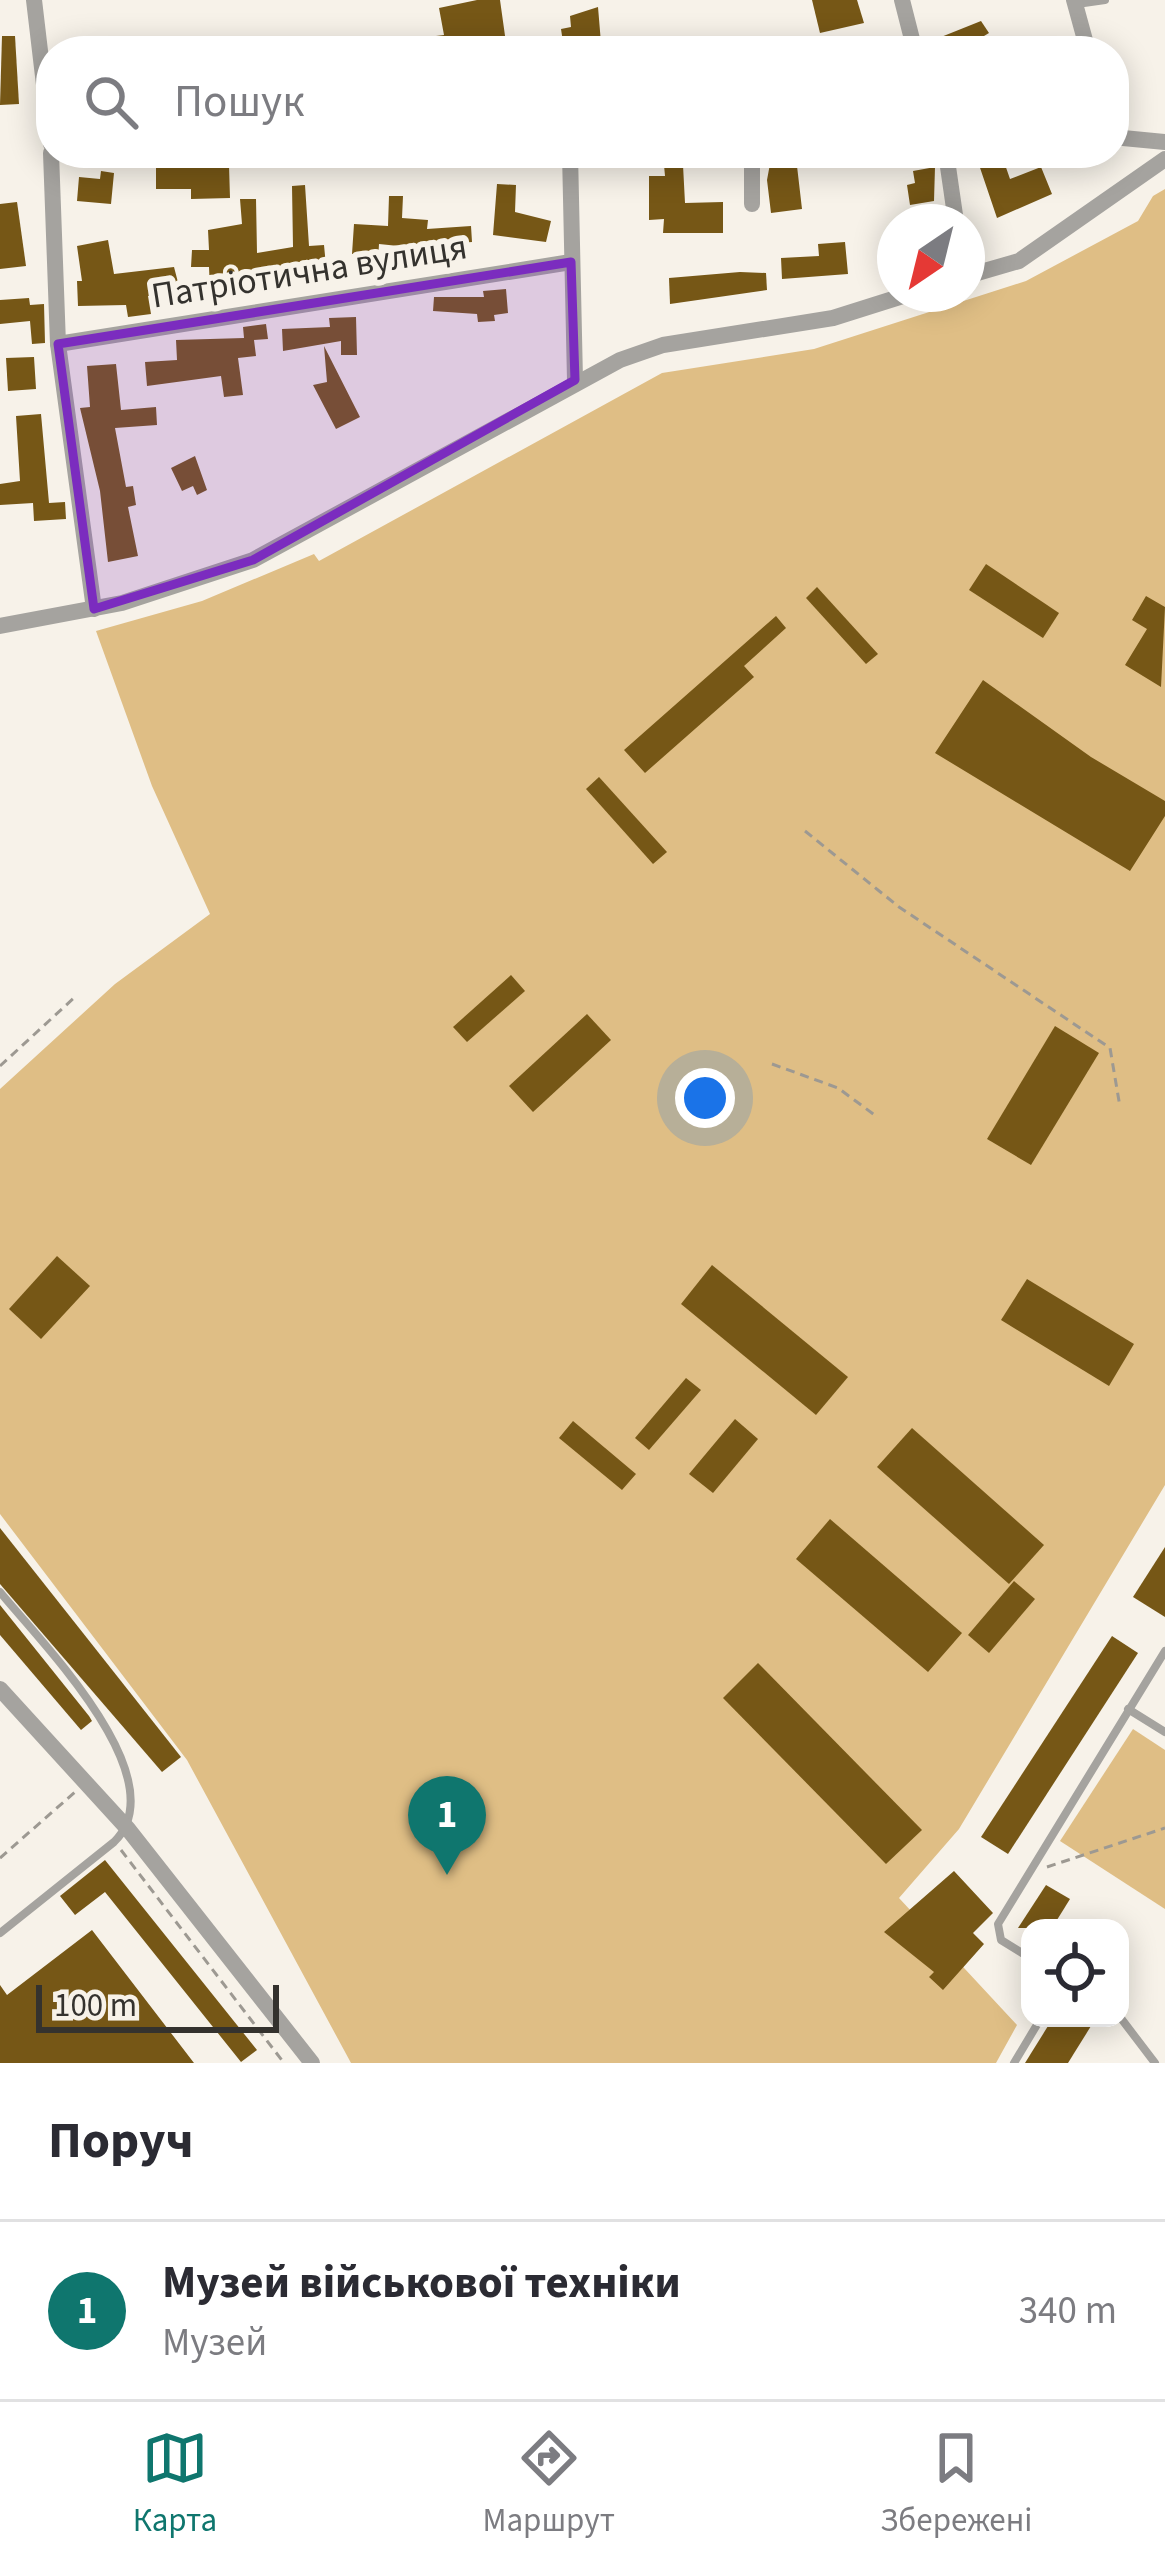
<!DOCTYPE html>
<html lang="uk">
<head>
<meta charset="utf-8">
<style>
	body { margin:0; font-family:"Source Sans 3",sans-serif; background:#f2f2f3; color:#2b2b33 }
	.controls { position:absolute; right:36px; bottom:36px; display:grid; overflow:hidden; border-radius:24px; box-shadow:0 6px 30px #0003 }
	.controls button { width:108px; height:108px; display:grid; place-items:center; padding:0; border:0; border-bottom:3px solid #e1e1e2; background:#fff; color:#2b2b33; font:60px sans-serif }
	.compass { position:absolute; left:877px; top:204px; width:108px; height:108px; border-radius:50%; background:#fff; box-shadow:0 6px 30px #0003; rotate:215deg }
	.scale { position:absolute; left:36px; bottom:30px; width:243px; box-sizing:border-box; padding-left:12px; border:6px solid #34322e; border-top:0; font-size:33px; line-height:42px; white-space:nowrap; color:#34322e; -webkit-text-stroke:9px #f7f2e9; paint-order:stroke }
	.you { position:absolute; left:705px; top:1098px; width:42px; height:42px; margin:-30px; border:9px solid #fff; border-radius:50%; background:#1a73e8; box-shadow:0 0 0 18px #1a73e833 }
	.badge { display:grid; place-items:center; width:78px; height:78px; border-radius:50%; background:#0f766e; color:#fff; font-size:39px; font-weight:700 }
	.pin { position:absolute; translate:-50% -99px; filter:drop-shadow(0 3px 6px #0008) }
	.pin::after { content:''; position:absolute; top:63px; width:42px; height:36px; background:inherit; clip-path:polygon(0 0,100% 0,50% 100%) }
	.list { margin:0; padding:0; list-style:none }
	h2 { display:flex; justify-content:space-between; align-items:center; height:156px; margin:0; padding:0 48px; font-size:51px }
	h2 small { font-size:39px; font-weight:400; color:#7c7c81 }
	.list li { display:grid; grid-template-columns:78px 1fr auto; gap:36px; align-items:center; box-sizing:border-box; height:180px; padding:0 48px; border-top:3px solid #e1e1e2 }
	.list b { display:block; font-size:45px; white-space:nowrap }
	.list p { margin:0; font-size:39px; white-space:nowrap; color:#7c7c81 }
	.list em { font-size:39px; font-style:normal; color:#7c7c81 }
	.icon { flex:none; width:66px; height:66px; fill:none; stroke:currentColor; stroke-width:2; stroke-linecap:round; stroke-linejoin:round }
	.map { position:relative; flex:none; width:1165px; height:2063px; overflow:hidden }
	.search { position:absolute; background:#fff; box-shadow:0 6px 30px #0003; left:36px; right:36px; top:36px; height:132px; display:flex; align-items:center; gap:30px; box-sizing:border-box; padding:0 42px; border-radius:48px; color:#7c7c81; font-size:45px }
	.sheet { height:336px; background:#fff }
	nav { display:flex; justify-content:space-around; align-items:center; box-sizing:border-box; height:168px; border-top:3px solid #e1e1e2; background:#fff; font-size:33px; color:#7c7c81 }
	nav a { display:grid; justify-items:center; gap:6px }
	nav .on { color:#0f766e }
	.map>svg:first-child { display:block }
</style>
</head>
<body>
<div class="map">
<svg width="1165" height="2063" viewBox="0 0 1165 2063">
	<rect width="100%" height="100%" fill="#f7f2e9"/>
	<g fill="#dfbe85">
		<path d="M1165 189V1485L959 1829 899 1898 1017 2025 996 2063H351L187 1760 0 1514V1089L115 984 210 914 152 786 96 631 202 601 314 554 319 561 662 373 814 349 1026 281 1138 221 1153 196Z"/>
		<path d="M1133 1729 1165 1750V1909L1060 1841Z"/>
	</g>
	<g fill="#765716">
		<path d="M477 0H500L507 50 440 51 436 36 444 35 439 8Z"/>
		<path d="M812 0H857L864 23 820 33Z"/>
		<path d="M598 7 601 43 564 49 561 29 571 27 570 16Z"/>
		<path d="M981 21 989 33 959 51H927L926 43Z"/>
		<path d="M2 36H15L19 104 0 105Z"/>
		<path d="M772 153H801L797 166 802 209 771 213 767 180Z"/>
		<path d="M975 153H1001L1010 179 1041 167 1052 194 997 218Z"/>
		<path d="M156 164 229 165 230 198 191 199V189H156Z"/>
		<path d="M664 165H683L685 203 723 202V233H663L664 219 649 220V176H665Z"/>
		<path d="M935 167 934 201 910 205 907 185 915 183 913 171Z"/>
		<path d="M101 171 114 173 111 204 77 201 79 177 100 179Z"/>
		<path d="M497 184 516 185 515 212 551 221 546 242 493 235Z"/>
		<path d="M305 185 309 246 324 245 326 266 235 278 236 290 210 291 209 267H191L192 250H209L208 230 242 224 240 199H256L257 253 293 247 292 186Z"/>
		<path d="M389 196H403L402 218 428 220 427 229 471 226 472 242 459 243V252L445 253 444 259 427 257 428 249 379 244 378 261 360 260V254H352L354 224 388 226Z"/>
		<path d="M17 202 26 266 0 269V204Z"/>
		<path d="M108 240 114 274 174 267 181 294 148 296 151 314 128 317 126 305 78 306 77 281H82L77 246Z"/>
		<path d="M845 242 848 274 782 279 781 258 819 256 818 244Z"/>
		<path d="M740 272 766 273 767 290 670 304 669 278Z"/>
		<path d="M506 289 508 313 494 315 495 321 478 322 477 314 433 311 434 297H484L483 291Z"/>
		<path d="M29 298 30 305 44 304 45 343 32 344 30 321 0 324V300Z"/>
		<path d="M356 317 357 355H341V341L283 351 282 329 330 327 329 318Z"/>
		<path d="M266 324 268 339 254 340 256 356 238 358 243 395 224 397 221 376 147 386 145 362 177 360 176 340 244 338 243 327Z"/>
		<path d="M324 346 360 417 336 429 313 385 327 382Z"/>
		<path d="M34 357 36 389 8 391 6 358Z"/>
		<path d="M116 364 121 410 156 407 157 425 115 428 126 487 133 486 136 505 128 507 138 556 108 562 100 491 80 408 90 407 87 366Z"/>
		<path d="M41 414 49 503 65 502 66 519 34 521 33 503 0 505V484L20 481 16 416Z"/>
		<path d="M195 456 207 490 197 495 193 486 182 491 171 468Z"/>
		<path d="M986 564 1059 613 1043 638 969 590Z"/>
		<path d="M817 587 878 654 866 664 806 598Z"/>
		<path d="M1146 596 1165 607 1161 687 1125 665 1147 629 1132 620Z"/>
		<path d="M776 616 786 628 744 666 754 677 645 773 624 750Z"/>
		<path d="M983 680 1091 757 1165 801V816L1130 871 935 753Z"/>
		<path d="M599 777 667 852 653 864 586 789Z"/>
		<path d="M511 975 525 991 467 1042 453 1027Z"/>
		<path d="M587 1014 611 1040 533 1112 509 1086Z"/>
		<path d="M1055 1026 1099 1053 1031 1165 987 1139Z"/>
		<path d="M57 1256 90 1286 41 1339 9 1309Z"/>
		<path d="M712 1265 848 1377 816 1415 681 1304Z"/>
		<path d="M1027 1279 1134 1344 1109 1386 1001 1320Z"/>
		<path d="M686 1378 701 1390 649 1450 635 1438Z"/>
		<path d="M735 1419 758 1439 713 1493 689 1474Z"/>
		<path d="M573 1421 636 1474 622 1490 559 1438Z"/>
		<path d="M912 1428 1044 1545 1009 1584 877 1467Z"/>
		<path d="M830 1519 962 1633 928 1672 796 1559Z"/>
		<path d="M0 1528 181 1757 162 1772 0 1584Z"/>
		<path d="M1165 1547V1617L1133 1597Z"/>
		<path d="M1014 1581 1035 1599 989 1653 968 1635Z"/>
		<path d="M0 1605 89 1716 92 1721 81 1730 0 1635Z"/>
		<path d="M1112 1636 1138 1653 1008 1854 981 1837Z"/>
		<path d="M758 1663 922 1830 886 1864 723 1698Z"/>
		<path d="M105 1860 257 2050 241 2062 105 1892 75 1915 60 1896Z"/>
		<path d="M954 1871 993 1913 973 1933 984 1944 943 1990 929 1977 934 1972 884 1932Z"/>
		<path d="M1046 1885 1070 1899 1052 1928H1018Z"/>
		<path d="M92 1930 194 2063H0V1985L7 1995Z"/>
		<path d="M1053 2018H1096L1068 2063H1025Z"/>
	</g>
	<g fill="none" stroke-linecap="round" stroke-linejoin="round">
		<g stroke="#9d9992" stroke-width="3" stroke-dasharray="9 6" stroke-linecap="butt">
			<path d="M805 831 899 907 1110 1048 1120 1107"/>
			<path d="M772 1064 838 1088 876 1116"/>
			<path d="M0 1066 76 996"/>
			<path d="M121 1850 284 2063"/>
			<path d="M0 1858 75 1792"/>
			<path d="M1047 1867 1165 1828"/>
		</g>
		<g stroke="#a5a39f" stroke-width="8">
			<path d="M1077 4 1105 0"/>
			<path d="M0 1592C40 1641 178 1779 114 1842L0 1933"/>
			<path d="M1128 1709 1165 1732"/>
			<path d="M1030 1958 1001 1940 998 1924 1165 1651"/>
			<path d="M1120 2017 1155 2063"/>
			<path d="M1014 2063 1041 2018"/>
		</g>
		<g stroke="#a5a39f" stroke-width="16">
			<path d="M34 0 51 144"/>
			<path d="M902 0 915 51"/>
			<path d="M1074 0 1088 51"/>
			<path d="M1114 122 1123 138 1165 142"/>
			<path d="M51 153 58 344 94 609"/>
			<path d="M570 153 575 380"/>
			<path d="M752 153V204"/>
			<path d="M946 153 956 222"/>
			<path d="M967 276 1019 261 1165 159"/>
			<path d="M58 344 571 262"/>
			<path d="M0 626 122 603 253 560 620 360 663 345 833 318 909 294"/>
			<path d="M0 1689 128 1829 312 2063"/>
		</g>
	</g>
	<path fill="#7b2cbf" fill-opacity="0.2" stroke="#7b2cbf" stroke-width="9" stroke-linejoin="round" d="M571 262 575 380 253 560 94 609 58 344Z"/>
	<g text-anchor="middle" stroke-width="12" stroke-linejoin="round" paint-order="stroke">
		<g font-size="36" fill="#34322e" stroke="#f7f2e9">
			<text transform="translate(309 270) rotate(-9)" y="13">Патріотична вулиця</text>
		</g>
	</g>
</svg>
<div class="controls">
<button><svg class="icon" aria-label="locate" viewBox="0 0 24 24"><circle cx="12" cy="12" r="6"/><path d="M12 2v4M12 18v4M2 12h4M18 12h4"/></svg></button>
</div>
<svg class="compass" viewBox="-18 -18 36 36"><path d="M0-13l5 13h-10z" fill="#e53935"/><path d="M0 13l5-13h-10z" fill="#7c7c81"/></svg>
<div class="scale">100 m</div>
<div class="you"></div>
<div class="pin badge" style="left:447px;top:1875px">1</div>
<div class="search"><svg class="icon" aria-label="search" viewBox="0 0 24 24"><circle cx="10" cy="10" r="6"/><path d="M15 15l6 6"/></svg>Пошук</div>
</div>
<section class="sheet">
<h2>Поруч<small></small></h2>
<ul class="list">
<li><span class="badge">1</span><div><b>Музей військової техніки</b><p>Музей</p></div><em>340 m</em></li>
</ul>
</section>
<nav>
<a class="on"><svg class="icon" aria-label="map" viewBox="0 0 24 24"><path d="M3 6l6-2 6 2 6-2v14l-6 2-6-2-6 2zM9 4v14M15 6v14"/></svg>Карта</a>
<a><svg class="icon" aria-label="directions" viewBox="0 0 24 24"><path d="M12 3l9 9-9 9-9-9zM9 14v-3h6M13 9l2 2-2 2"/></svg>Маршрут</a>
<a><svg class="icon" aria-label="saved" viewBox="0 0 24 24"><path d="M7 4h10v16l-5-4-5 4z"/></svg>Збережені</a>
</nav>
</body>
</html>
